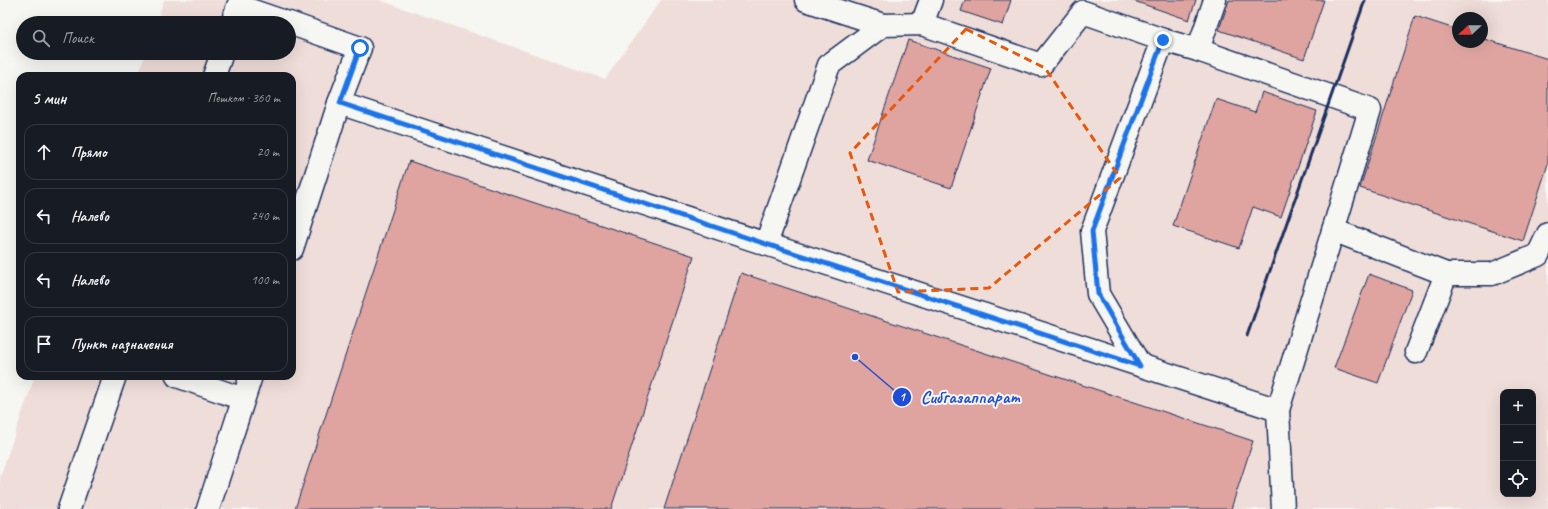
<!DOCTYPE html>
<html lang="ru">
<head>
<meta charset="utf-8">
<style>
	body { margin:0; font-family:Caveat,sans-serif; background:#242831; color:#f1f3f6 }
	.controls { position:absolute; right:12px; bottom:12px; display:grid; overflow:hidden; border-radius:8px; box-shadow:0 4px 16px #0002 }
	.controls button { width:36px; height:36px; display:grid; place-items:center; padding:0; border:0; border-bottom:1px solid #363941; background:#171b24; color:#f1f3f6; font:20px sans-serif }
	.compass { position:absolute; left:1452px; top:12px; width:36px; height:36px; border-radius:50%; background:#171b24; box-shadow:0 4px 16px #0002; rotate:248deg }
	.stop { position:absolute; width:12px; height:12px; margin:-9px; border:3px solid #1a73e8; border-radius:50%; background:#fff }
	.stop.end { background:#1a73e8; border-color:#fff; box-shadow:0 1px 4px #0008 }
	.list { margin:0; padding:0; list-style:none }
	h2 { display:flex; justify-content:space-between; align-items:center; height:52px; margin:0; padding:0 16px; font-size:17px }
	h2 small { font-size:13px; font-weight:400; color:#9ea1a6 }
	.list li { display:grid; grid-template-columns:26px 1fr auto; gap:12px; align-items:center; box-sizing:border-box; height:56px; margin:0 8px 8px; padding:0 8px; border:1px solid #363941; border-radius:12px }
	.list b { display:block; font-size:15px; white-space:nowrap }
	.list em { font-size:13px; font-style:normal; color:#9ea1a6 }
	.icon { flex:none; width:22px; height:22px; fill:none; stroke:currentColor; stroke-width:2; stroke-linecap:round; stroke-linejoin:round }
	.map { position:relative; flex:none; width:1548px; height:509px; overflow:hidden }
	.search { position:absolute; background:#171b24; box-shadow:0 4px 16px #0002; left:16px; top:16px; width:280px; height:44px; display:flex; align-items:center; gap:10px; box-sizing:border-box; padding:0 14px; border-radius:22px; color:#9ea1a6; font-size:15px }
	.panel { position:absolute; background:#171b24; box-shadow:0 4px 16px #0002; left:16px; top:72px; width:280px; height:308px; border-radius:12px }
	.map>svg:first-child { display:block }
</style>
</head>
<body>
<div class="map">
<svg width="1548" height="509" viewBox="0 0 1548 509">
	<rect width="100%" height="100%" fill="#f6f6f2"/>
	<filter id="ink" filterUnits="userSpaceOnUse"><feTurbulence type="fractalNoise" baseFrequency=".025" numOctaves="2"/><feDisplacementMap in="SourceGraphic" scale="8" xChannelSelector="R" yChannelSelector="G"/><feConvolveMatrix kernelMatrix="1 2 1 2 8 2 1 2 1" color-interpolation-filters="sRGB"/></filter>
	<g filter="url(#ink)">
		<path fill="#efddd9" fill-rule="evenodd" d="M164 0H379L605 79 661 0H1548V509H0V477L35 376H292V76H138L146 53H289V23H156ZM1458 18H1482V42H1458ZM1503 392H1533V494H1503Z"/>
		<g fill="#dfa49f" stroke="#1b2f5e">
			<path d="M965 0H1011L1003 25 961 11Z"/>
			<path d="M1131 0H1196L1189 20Z"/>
			<path d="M1229 0H1324L1304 59 1219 30Z"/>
			<path d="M1415 16 1458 30V42H1482V38L1548 59V164L1523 241 1360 188Z"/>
			<path d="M908 40 991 68 951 188 867 160Z"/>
			<path d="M1262 92 1317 111 1281 217 1253 207 1239 248 1173 226 1216 99 1255 112Z"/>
			<path d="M409 161 694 256 611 509H295Z"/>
			<path d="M741 273 1253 441 1231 509H664Z"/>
			<path d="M1369 274 1412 290 1378 383 1334 368Z"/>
		</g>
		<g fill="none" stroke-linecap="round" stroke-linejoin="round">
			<g stroke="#1b2f5e" stroke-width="25">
				<g id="minor">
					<path d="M806 0 883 25"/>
					<path d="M232 23 238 6 288 23"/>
					<path d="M289 23 360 48 339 103 766 244 1278 410"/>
					<path d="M922 24 931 0"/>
					<path d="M1198 50 1215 0"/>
					<path d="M214 76 222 53"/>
					<path d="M1333 230 1446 274 1416 352"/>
					<path d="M766 244 829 65 883 25 922 24 1041 65 1083 12 1163 40 1198 50 1370 110 1278 410 1283 509"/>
					<path d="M292 249 339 103"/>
					<path d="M1446 274H1492L1538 255 1548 234"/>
					<path d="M1140 365 1098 294 1092 231 1163 40"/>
					<path d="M177 376 243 399"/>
					<path d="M69 509 115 376"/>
					<path d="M208 509 251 376"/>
				</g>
			</g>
			<use href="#minor" stroke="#f6f6f2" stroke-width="22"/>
			<path stroke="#1b2f5e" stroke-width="3" d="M1247 336 1365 0"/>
		</g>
	</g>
	<g fill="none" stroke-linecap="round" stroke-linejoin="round" filter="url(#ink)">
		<path stroke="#1a73e8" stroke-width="5" d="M360 48 340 103 766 244 1140 366 1098 294 1092 231 1163 40"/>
	</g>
	<path fill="none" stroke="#e8590c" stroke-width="3" stroke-dasharray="8 5" stroke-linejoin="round" d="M966 29 1045 68 1120 178 989 288 898 292 850 153Z"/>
	<path fill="none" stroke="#1d4ed8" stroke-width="1.5" d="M855 357L902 397"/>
	<g fill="#1d4ed8" stroke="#f6f6f2" stroke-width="1.5">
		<circle cx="855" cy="357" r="4"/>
		<circle cx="902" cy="397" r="10"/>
	</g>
	<g font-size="12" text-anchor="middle" font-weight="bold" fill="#fff">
		<text x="902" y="401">1</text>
	</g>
	<g font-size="18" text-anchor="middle" font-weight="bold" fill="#1d4ed8" stroke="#f6f6f2" stroke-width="4" stroke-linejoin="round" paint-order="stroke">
		<text x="970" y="403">Сибгазаппарат</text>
	</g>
</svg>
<div class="controls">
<button>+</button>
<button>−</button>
<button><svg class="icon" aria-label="locate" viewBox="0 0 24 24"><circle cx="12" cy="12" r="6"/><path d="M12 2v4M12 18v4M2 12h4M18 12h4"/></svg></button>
</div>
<svg class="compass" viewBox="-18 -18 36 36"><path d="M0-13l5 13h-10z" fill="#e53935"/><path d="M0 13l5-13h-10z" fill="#9ea1a6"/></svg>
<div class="stop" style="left:360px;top:48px"></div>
<div class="stop end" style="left:1163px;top:40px"></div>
<div class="search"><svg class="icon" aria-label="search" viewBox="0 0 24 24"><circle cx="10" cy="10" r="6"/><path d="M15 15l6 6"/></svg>Поиск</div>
<section class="panel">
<h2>5 мин<small>Пешком · 360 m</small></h2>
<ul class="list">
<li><svg class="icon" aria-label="ahead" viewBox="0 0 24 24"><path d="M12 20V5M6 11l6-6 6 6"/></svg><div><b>Прямо</b></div><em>20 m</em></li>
<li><svg class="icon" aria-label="left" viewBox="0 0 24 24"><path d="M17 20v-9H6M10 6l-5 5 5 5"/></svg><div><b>Налево</b></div><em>240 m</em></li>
<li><svg class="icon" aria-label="left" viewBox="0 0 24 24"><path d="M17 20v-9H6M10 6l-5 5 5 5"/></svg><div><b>Налево</b></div><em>100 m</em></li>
<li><svg class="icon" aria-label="arrive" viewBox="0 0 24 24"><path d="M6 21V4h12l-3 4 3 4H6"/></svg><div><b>Пункт назначения</b></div></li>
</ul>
</section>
</div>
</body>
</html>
